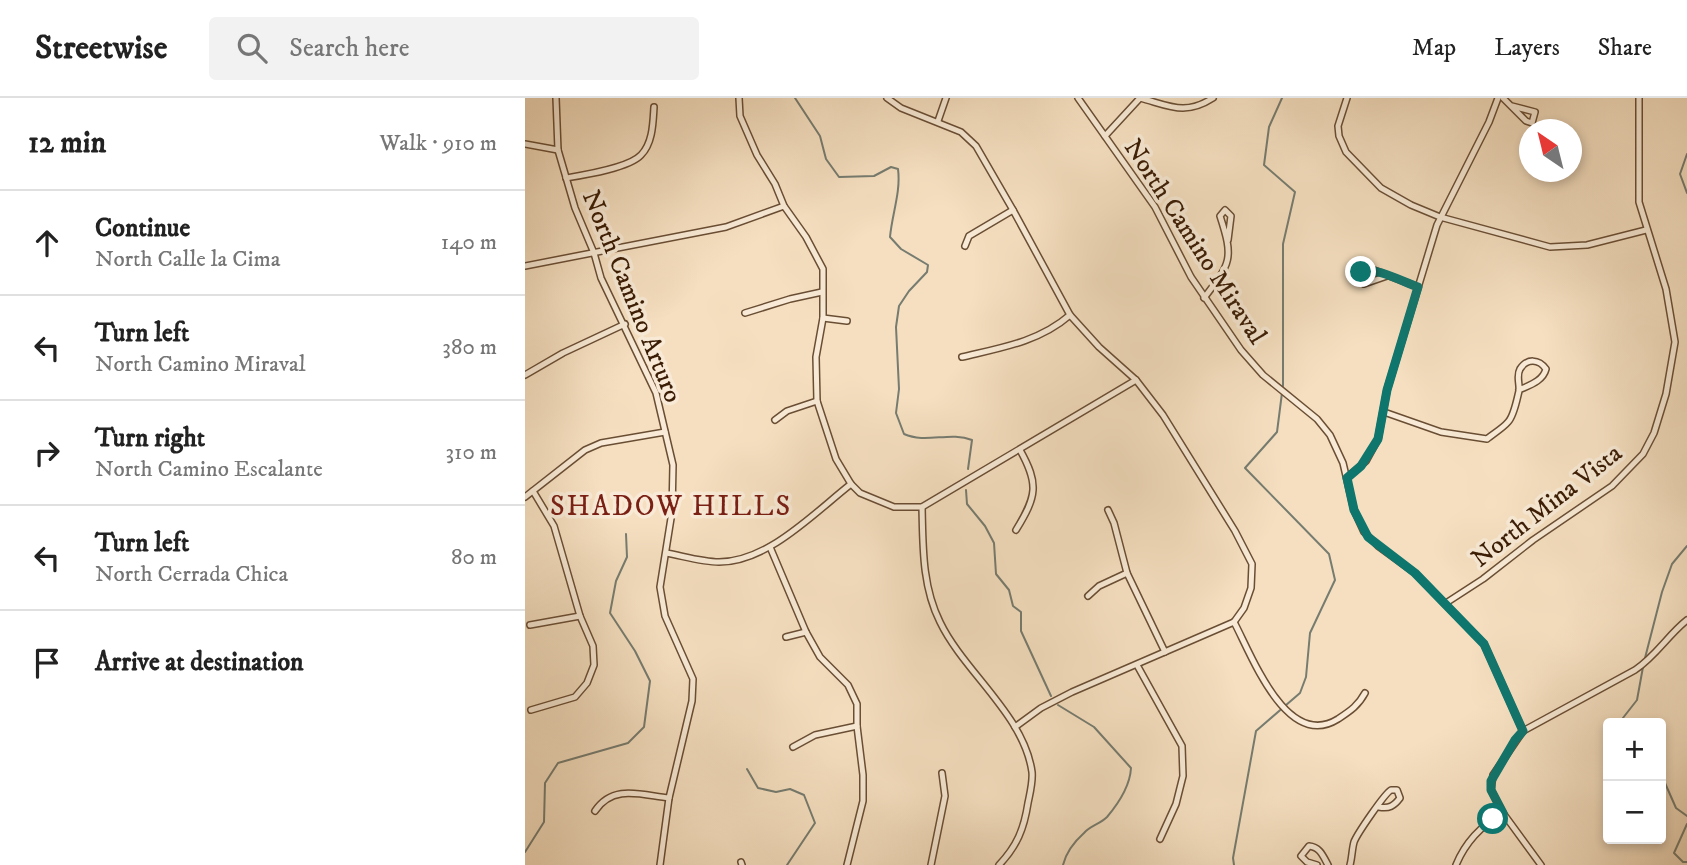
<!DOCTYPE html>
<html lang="en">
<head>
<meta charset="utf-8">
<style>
	body { margin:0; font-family:"IM FELL DW Pica",serif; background:#f2f2f2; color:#222 }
	.controls { position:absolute; right:21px; bottom:21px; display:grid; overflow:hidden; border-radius:7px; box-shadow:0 4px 10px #0003 }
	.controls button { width:63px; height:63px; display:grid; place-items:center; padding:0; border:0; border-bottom:2px solid #e0e0e0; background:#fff; color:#222; font:35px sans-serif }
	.compass { position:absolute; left:994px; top:21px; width:63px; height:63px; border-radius:50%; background:#fff; box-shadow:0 4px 10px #0003; rotate:325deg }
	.stop { position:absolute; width:21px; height:21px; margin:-16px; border:5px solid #0f766e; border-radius:50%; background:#fff }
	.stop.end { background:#0f766e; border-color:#fff; box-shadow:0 2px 7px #0008 }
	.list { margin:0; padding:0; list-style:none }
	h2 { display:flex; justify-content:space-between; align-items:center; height:91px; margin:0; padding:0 28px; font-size:30px }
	h2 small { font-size:23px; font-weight:400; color:#767676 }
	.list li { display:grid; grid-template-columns:46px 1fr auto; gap:21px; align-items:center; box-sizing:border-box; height:105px; padding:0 28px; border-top:2px solid #e0e0e0 }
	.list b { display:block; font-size:26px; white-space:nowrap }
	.list p { margin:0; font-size:23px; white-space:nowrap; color:#767676 }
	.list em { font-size:23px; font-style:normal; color:#767676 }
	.icon { flex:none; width:38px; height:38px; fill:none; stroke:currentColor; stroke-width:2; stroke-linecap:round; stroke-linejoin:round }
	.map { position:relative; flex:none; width:1162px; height:767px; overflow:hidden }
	header { display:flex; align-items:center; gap:42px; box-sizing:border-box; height:98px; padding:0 35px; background:#fff; border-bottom:2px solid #e0e0e0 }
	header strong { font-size:33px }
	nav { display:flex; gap:38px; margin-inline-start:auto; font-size:24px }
	.search { width:490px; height:63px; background:#f2f2f2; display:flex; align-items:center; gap:18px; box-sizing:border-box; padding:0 24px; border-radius:7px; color:#767676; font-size:26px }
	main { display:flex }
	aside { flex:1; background:#fff }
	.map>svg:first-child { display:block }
</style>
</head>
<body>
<header>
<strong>Streetwise</strong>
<div class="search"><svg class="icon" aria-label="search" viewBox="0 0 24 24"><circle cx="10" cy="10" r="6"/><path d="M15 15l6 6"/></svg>Search here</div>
<nav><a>Map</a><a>Layers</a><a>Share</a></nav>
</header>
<main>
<aside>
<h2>12 min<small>Walk · 910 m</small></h2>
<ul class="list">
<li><svg class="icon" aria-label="ahead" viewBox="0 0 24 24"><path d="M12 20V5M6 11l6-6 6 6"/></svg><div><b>Continue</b><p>North Calle la Cima</p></div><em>140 m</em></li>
<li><svg class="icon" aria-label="left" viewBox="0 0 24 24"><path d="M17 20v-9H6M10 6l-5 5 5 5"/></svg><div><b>Turn left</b><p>North Camino Miraval</p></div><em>380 m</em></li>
<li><svg class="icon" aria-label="right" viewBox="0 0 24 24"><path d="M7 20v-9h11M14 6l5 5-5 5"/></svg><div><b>Turn right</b><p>North Camino Escalante</p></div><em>310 m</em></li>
<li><svg class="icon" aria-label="left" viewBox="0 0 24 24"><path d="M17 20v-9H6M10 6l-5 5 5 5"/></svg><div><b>Turn left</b><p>North Cerrada Chica</p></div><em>80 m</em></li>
<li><svg class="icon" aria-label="arrive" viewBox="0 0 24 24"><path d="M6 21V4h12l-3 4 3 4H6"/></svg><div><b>Arrive at destination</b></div></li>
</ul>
</aside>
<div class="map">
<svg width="1162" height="767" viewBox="0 0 1162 767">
	<rect width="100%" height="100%" fill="#f5dfc0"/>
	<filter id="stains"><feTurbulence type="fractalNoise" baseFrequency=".00286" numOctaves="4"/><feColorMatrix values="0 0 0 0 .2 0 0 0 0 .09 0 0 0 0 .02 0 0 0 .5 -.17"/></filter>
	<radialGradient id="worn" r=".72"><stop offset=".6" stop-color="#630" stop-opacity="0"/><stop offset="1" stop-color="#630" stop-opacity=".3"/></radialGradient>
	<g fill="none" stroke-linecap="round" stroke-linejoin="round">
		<g stroke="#767c70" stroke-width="2">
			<path d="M270 0 295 38 301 61 314 79 349 78 366 69 373 71C376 94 367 116 365 139L376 151 403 167 402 174 384 193 374 208 371 229 374 291 371 315 379 336C401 346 425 333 447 342L443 371"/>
			<path d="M1162 56 1155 76 1162 95"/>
			<path d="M441 392 442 406 460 428 469 445 471 476 484 492 488 508 496 514V533L526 598"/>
			<path d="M1120 560 1137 494 1147 466 1162 448"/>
			<path d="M533 607 569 629 606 670C605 688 593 706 582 719 575 726 565 728 559 735 550 743 541 755 538 767"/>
			<path d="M1094 625 1112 602 1118 569"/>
			<path d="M222 671 233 690 251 694 265 691 279 697 290 725 262 767"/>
			<path d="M1136 676 1151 710 1162 718"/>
			<path d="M1162 726 1149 755 1158 764H1162"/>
			<path d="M0 754 19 724 20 685 33 665 103 645 119 629 125 583 110 553 85 515 91 483 102 459 101 436"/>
			<path d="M709 767 708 760 731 633 775 595 781 579 785 535 810 482 804 456 720 370 752 334 758 287V146L770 94 739 67 744 29 757 0"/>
		</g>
		<g stroke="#6a4e34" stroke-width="8">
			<g id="street">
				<path d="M31 0 33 52 50 110 69 155 76 180 131 295 148 367 147 414 135 489 140 518 168 581 167 603 144 700 135 767"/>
				<path d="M214 0 215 18 232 57 250 86 259 108 281 139 298 171V220L291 259 292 303 311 361 326 386 335 395 369 409H397L611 282"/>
				<path d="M362 0 376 10 436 34 451 48 488 112 545 217 574 249 611 282 638 317 710 433 727 466 726 490 719 510 709 524"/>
				<path d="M553 0 630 109 666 179 716 252 738 277 792 321 805 337 818 365 829 412 839 434 853 448 890 475 959 546 998 633"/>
				<path d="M822 0 813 28 814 38 821 54 856 90 886 107 915 119 1025 149 1062 147 1121 132"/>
				<path d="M978 0 1001 23 1007 25 1010 14 987 8"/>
				<path d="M413 23 421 0"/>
				<path d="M580 38 615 0C645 8 660 18 688 0"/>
				<path d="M0 46 33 52"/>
				<path d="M41 80C59 77 104 70 116 57 128 45 128 24 129 9"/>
				<path d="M440 148 444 138 488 112"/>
				<path d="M0 168 201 129 259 108"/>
				<path d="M862 178 839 186 835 180 840 172H849L893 189"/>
				<path d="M679 200C706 165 709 161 695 118L700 112 706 118 703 142"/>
				<path d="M220 215 265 201 297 194"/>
				<path d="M298 220 322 223"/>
				<path d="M437 259C475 250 514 244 545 217"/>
				<path d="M0 277 38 255 100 226"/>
				<path d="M859 314 916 334 962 341C968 336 978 330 983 324 989 318 992 301 994 293 995 286 991 278 995 271 1002 260 1014 261 1021 271 1018 283 1005 287 994 292"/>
				<path d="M250 322 262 313 292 303"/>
				<path d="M822 380 841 363 853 341 862 292 912 127 964 24 973 0"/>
				<path d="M0 399 60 352 76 345 140 334"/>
				<path d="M397 409C398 448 397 488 415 524 439 574 499 617 507 674 508 684 505 695 503 705 499 731 492 748 474 767"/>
				<path d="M583 412 589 425 602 475 640 554"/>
				<path d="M491 432C512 398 514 386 495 352"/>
				<path d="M245 449 281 534 295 559 323 587 332 606V628L338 677V703L322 767"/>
				<path d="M141 455C158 458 177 464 194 464 243 464 289 415 326 386"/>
				<path d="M563 498 574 488 602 475"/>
				<path d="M921 505 958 481 1008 442 1087 388 1118 356 1129 335 1141 296 1150 244 1141 191 1114 104V0"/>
				<path d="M709 524C727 558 762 653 813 621 825 613 833 608 840 595"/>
				<path d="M5 527 55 518"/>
				<path d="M261 539 281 534"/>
				<path d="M612 567 657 648 658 678 651 706 635 741"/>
				<path d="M6 612 50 599 62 585 69 567 68 548 55 518 29 428 8 393"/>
				<path d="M490 629 516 610 547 594 709 524"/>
				<path d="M268 649 290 637 332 628"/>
				<path d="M70 713C88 686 116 697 144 700"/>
				<path d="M216 764 217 767"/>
				<path d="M406 767 420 698 417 675"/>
				<path d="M792 767 782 764 776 758 784 748C795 749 798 758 803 767"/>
				<path d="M825 767C827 760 827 751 829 744 832 736 860 695 866 692 868 692 870 692 872 692L875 700C869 708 864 711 854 709"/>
				<path d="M931 767C940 745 957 727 978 715"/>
				<path d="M1016 767 978 715 966 692 968 677 998 633 1110 572C1131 558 1143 537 1162 522"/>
			</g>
		</g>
		<use href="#street" stroke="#f8ead6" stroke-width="5"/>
	</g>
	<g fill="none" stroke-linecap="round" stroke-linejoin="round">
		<path stroke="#0f766e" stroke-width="9" d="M836 174C850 168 878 184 893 189L862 292 853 341 836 368 822 380 829 412 843 439 890 475 959 546 998 633 990 642 966 683V692L978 715 968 721"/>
	</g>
	<g text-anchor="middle" stroke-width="7" stroke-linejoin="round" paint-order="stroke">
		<g font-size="26" fill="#3b1d05" stroke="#f8ead6">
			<text transform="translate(671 143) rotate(57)" y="9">North Camino Miraval</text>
			<text transform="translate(108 198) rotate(68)" y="9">North Camino Arturo</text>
			<text transform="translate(1021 407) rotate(-38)" y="9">North Mina Vista</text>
		</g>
		<g font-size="28" letter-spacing="2" fill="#7a1f14" stroke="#f8ead6">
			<text x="146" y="417">SHADOW HILLS</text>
		</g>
	</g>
	<rect width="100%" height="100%" filter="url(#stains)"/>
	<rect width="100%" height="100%" fill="url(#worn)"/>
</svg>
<div class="controls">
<button>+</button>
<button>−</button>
</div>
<svg class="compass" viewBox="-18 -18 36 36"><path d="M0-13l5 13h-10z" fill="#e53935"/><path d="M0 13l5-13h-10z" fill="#767676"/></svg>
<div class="stop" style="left:968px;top:721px"></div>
<div class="stop end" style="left:836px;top:174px"></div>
</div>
</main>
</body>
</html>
